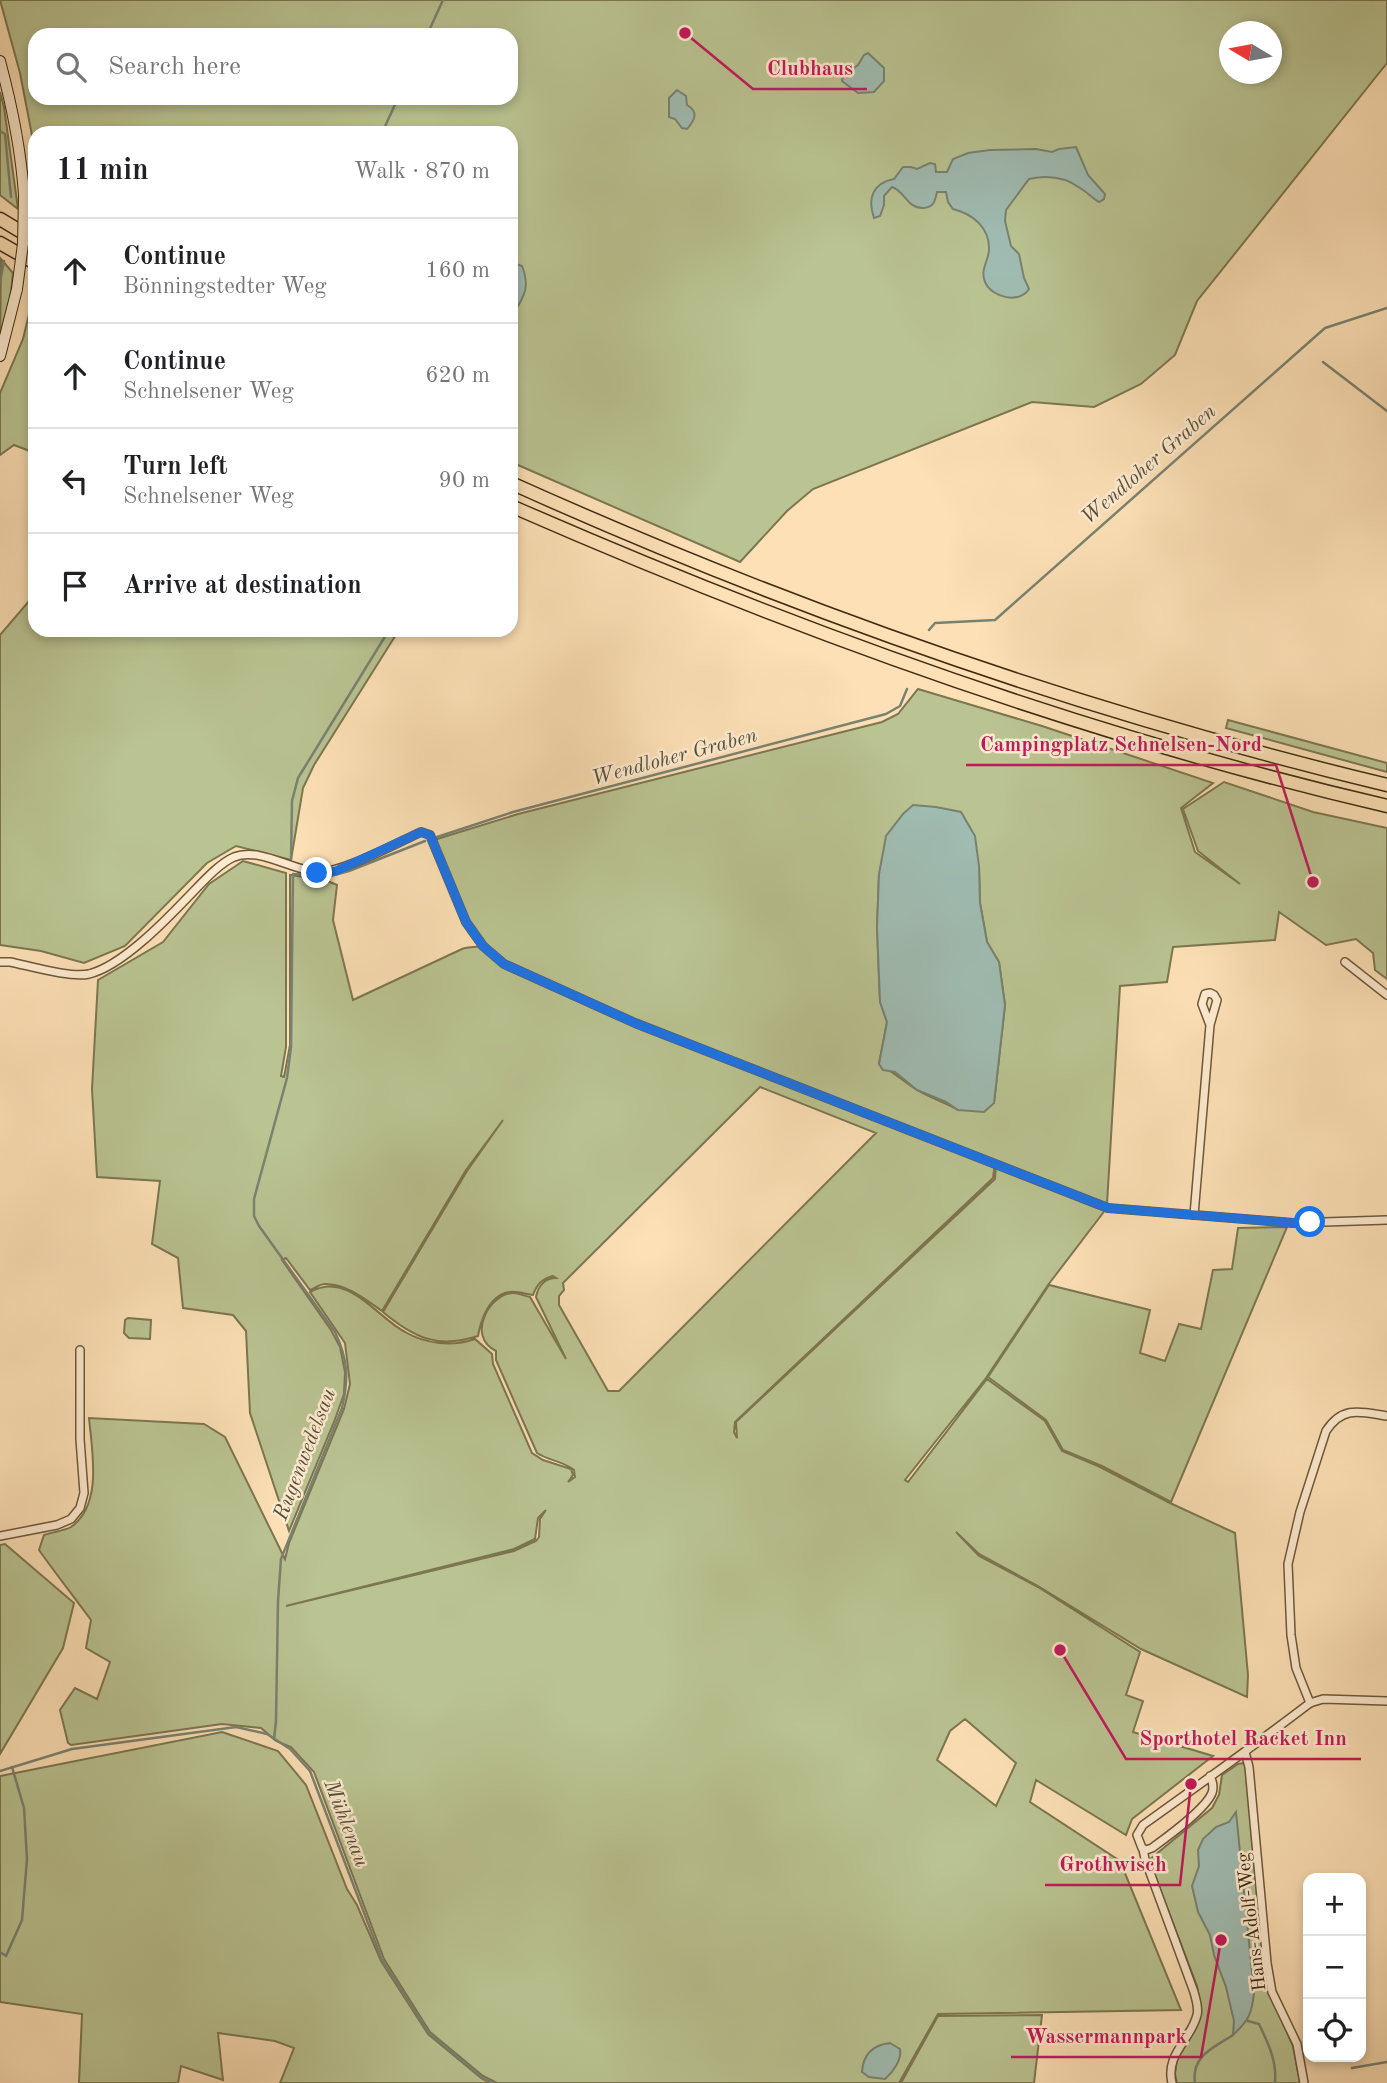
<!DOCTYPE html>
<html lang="en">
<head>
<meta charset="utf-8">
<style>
	body { margin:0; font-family:"Old Standard TT",serif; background:#f6f6f6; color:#202124 }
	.controls { position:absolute; right:21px; bottom:21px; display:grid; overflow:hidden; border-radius:14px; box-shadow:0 4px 10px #0003 }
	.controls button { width:63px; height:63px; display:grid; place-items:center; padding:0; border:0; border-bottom:2px solid #e0e0e0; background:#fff; color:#202124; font:35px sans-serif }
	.compass { position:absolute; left:1219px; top:21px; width:63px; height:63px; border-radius:50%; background:#fff; box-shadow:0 4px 10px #0003; rotate:280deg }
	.stop { position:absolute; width:21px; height:21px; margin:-16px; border:5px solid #1a73e8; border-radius:50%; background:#fff }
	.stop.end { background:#1a73e8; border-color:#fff; box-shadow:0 2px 7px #0008 }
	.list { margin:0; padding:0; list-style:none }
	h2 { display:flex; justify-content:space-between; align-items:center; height:91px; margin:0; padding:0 28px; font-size:30px }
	h2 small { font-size:23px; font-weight:400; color:#757577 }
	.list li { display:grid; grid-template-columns:46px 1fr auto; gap:21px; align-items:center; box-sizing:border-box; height:105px; padding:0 28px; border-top:2px solid #e0e0e0 }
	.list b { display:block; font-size:26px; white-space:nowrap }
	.list p { margin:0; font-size:23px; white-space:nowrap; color:#757577 }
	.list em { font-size:23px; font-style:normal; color:#757577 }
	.icon { flex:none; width:38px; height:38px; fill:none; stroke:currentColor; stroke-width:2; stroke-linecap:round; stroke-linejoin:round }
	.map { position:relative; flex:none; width:1387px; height:2083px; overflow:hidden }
	.search { position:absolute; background:#fff; box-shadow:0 4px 10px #0003; left:28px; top:28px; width:490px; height:77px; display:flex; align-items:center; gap:18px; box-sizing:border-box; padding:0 24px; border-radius:21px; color:#757577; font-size:26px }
	.panel { position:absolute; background:#fff; box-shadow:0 4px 10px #0003; left:28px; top:126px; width:490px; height:511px; border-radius:21px }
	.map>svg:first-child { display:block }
</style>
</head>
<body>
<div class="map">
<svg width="1387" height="2083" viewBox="0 0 1387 2083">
	<rect width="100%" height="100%" fill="#fde0b6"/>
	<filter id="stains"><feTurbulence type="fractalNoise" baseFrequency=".00286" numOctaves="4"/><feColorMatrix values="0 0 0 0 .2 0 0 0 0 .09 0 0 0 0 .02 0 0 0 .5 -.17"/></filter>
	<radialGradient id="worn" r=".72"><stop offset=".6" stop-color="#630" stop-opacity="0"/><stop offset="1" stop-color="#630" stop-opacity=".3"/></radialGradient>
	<g fill="#bac392" stroke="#7c7651" stroke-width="2" fill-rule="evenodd">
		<path d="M0 0H1387V63L1197 301 1175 355 1141 384 1094 407 1032 402 813 489 787 511 740 562 511 462V133H35V151L20 73ZM1230 32H1272V74H1230ZM35 35H511V98H35Z"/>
		<path d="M0 92 4 107 18 209 0 195Z"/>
		<path d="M1 259 13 273 8 319 0 343Z"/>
		<path d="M35 289V453L14 445 0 455V393L23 339Z"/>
		<path d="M35 594V630H399L314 765 303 788 291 860 236 846 207 863 125 946 84 963 41 951 0 945V635Z"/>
		<path d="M918 689 1042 726 1213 783 1181 808 1195 852 1240 884 1198 851 1183 809 1224 782 1313 812 1387 828V979L1375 970 1373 953 1356 939 1326 945 1279 912 1275 940 1173 947 1167 982 1120 986 1107 1204 995 1162 993 1178 735 1422 734 1432 737 1438 736 1422 995 1179 996 1165 1106 1209 1048 1285 986 1378 905 1480 908 1482 987 1379 1045 1421 1062 1451 1098 1466 1170 1503 1235 1533 1248 1675 1247 1697 1141 1649 1038 1586 979 1554 956 1532 979 1556 1038 1587 1140 1652 1126 1695 1143 1701 1133 1732 1213 1756 1132 1819 1126 1835 1036 1780 1030 1802 1120 1861 1181 2010 938 2014 899 2083H497L483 2076 430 2032 384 1959 314 1772 291 1747 276 1741 261 1728 222 1724 71 1745 68 1743 60 1710 75 1688 97 1699 110 1662 86 1648 91 1620C74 1597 56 1574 39 1550L44 1535C52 1532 64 1531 71 1527 103 1505 92 1451 89 1418L204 1424 225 1437 285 1559 289 1543 344 1409 350 1384 345 1343 310 1292C349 1271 375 1316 405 1332 426 1344 452 1347 475 1339L492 1354 493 1364 532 1453 543 1460 571 1469 573 1475 568 1482 575 1477 574 1470C563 1461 549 1461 537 1453L496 1360V1351C465 1335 491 1293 513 1293 518 1293 525 1296 530 1297L566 1359 536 1297C538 1286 545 1278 556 1278L553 1276C542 1279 537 1284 533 1295 526 1294 517 1291 510 1292 490 1294 481 1319 478 1336 438 1349 414 1338 383 1312L467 1171 503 1120 466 1170 382 1311C365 1299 347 1284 325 1284 320 1284 315 1288 310 1290L286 1258 282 1260 331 1330 340 1347 345 1372 344 1394 334 1422 289 1531 250 1413 246 1331 233 1315 183 1308 178 1258 152 1244 160 1181 97 1177 92 1089 98 980 163 942 209 884 243 861 286 873V1047L281 1076 284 1077 290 1045V875L325 880 337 885 333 920 353 1000 462 949C470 946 479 948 484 945L467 920 434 840 518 814 882 722 898 714ZM979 866 980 903 987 942 999 962 1005 1005 994 1103 958 1110C945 1102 930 1098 917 1090 904 1082 894 1072 879 1064L887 1022 880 1001 877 927 879 874ZM760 1087 876 1133 619 1391H608L559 1305V1296L564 1290 563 1283ZM546 1510 540 1519 539 1537 536 1541 514 1551 286 1606 514 1549 535 1539 538 1518ZM965 1719 1016 1763 996 1806 937 1760 950 1731Z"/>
		<path d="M1228 720 1387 763V772L1226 728Z"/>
		<path d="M1287 1227 1171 1502 1102 1466 1063 1450 1046 1420 988 1377 1049 1285 1150 1310 1140 1353 1165 1361 1179 1324 1201 1329 1213 1270 1232 1269 1238 1228Z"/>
		<path d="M128 1318 151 1320 150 1339 129 1338 124 1333 125 1320Z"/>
		<path d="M5 1544 74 1603 63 1648 0 1754V1545Z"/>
		<path d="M222 1732 278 1751 306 1785 347 1889 357 1905 381 1961 428 2034 481 2078 490 2083H280L294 2048 275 2041 218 2033 223 2080 181 2066 178 2083H79L82 2014 0 2002V1776Z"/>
		<path d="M1243 1763 1246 1767 1257 1894 1269 1991 1293 2046 1300 2083H1177L1175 2074 1180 2037 1197 2016 1200 2004 1197 1986 1149 1860 1212 1808 1219 1795 1222 1775 1238 1764Z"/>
		<path d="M1042 2015 1034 2083H901L938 2016Z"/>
	</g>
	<g fill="#a0bcb2" stroke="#798271" stroke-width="2">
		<path d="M868 53 884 68V81L874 92 858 93 842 81 843 76 858 65 864 55Z"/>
		<path d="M677 90 686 96 687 105C699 112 695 120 687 129L682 128 675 119 669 117V98Z"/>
		<path d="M1076 147 1088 175 1105 194 1104 199 1099 202C1092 198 1087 192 1080 188 1065 177 1047 175 1029 179L1006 210 1005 221 1011 246 1019 254 1024 278 1029 289C1020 304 992 298 985 282 980 270 988 262 989 250 990 228 973 214 953 209L948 202 946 192H937C935 201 934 207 924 208 907 209 905 191 892 187L884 196V205L880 216 874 218C867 198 873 183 894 179L903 167H911L917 169 930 163 935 164 936 172H947L953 159 968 153 990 150 1036 149 1052 152 1059 149Z"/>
		<path d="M514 263 522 266C530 286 525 295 514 313H511V269Z"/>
		<path d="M913 805 936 807 961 812 975 836 979 866 980 903 987 942 999 962 1005 1005 994 1103 984 1112 958 1110 946 1102 917 1090 895 1072 883 1070 879 1064 887 1022 880 1002 877 927 879 874 886 836 903 814Z"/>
		<path d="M1236 1812 1254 1992C1252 2014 1249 2020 1233 2035L1234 2021 1226 1987 1214 1955 1210 1935 1198 1912 1192 1886 1199 1866 1198 1850 1203 1839 1216 1827 1229 1822Z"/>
		<path d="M890 2043 900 2049C902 2060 893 2072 885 2079L869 2077 862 2072C863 2054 873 2045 890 2043Z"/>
	</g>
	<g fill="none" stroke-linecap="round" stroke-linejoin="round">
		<g stroke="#798271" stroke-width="2.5">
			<path d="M427 35 443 0"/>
			<path d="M0 131 5 134 11 197"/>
			<path d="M382 133 398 98"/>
			<path d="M0 282 4 261"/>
			<path d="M1323 362 1387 411"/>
			<path d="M929 630 935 623 995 620 1325 328 1387 308"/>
			<path d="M437 837 513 812 886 714 900 706 907 689"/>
			<path d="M291 859 292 801 298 778 389 630"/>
			<path d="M274 1739 276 1721 278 1601 281 1559 342 1408C349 1378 348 1360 335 1332L259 1226 254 1216V1199L287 1078 291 1047 293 874 327 877 349 871 425 841"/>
			<path d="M0 1771 72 1749 236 1727 267 1734 290 1749 310 1771 382 1960 429 2033 483 2078 493 2083"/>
			<path d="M0 1952 6 1956 22 1920 27 1859 24 1808 12 1767"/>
			<path d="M1248 2021 1259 2024C1268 2043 1277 2061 1275 2082L1273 2083"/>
			<path d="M1352 2068 1387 2062"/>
			<path d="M1195 2083C1191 2056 1213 2048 1233 2035"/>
		</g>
		<g stroke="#6e583a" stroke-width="10">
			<g id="street">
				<path d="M0 962H10C30 966 70 978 89 974 122 966 166 920 189 896 201 884 218 864 234 857 260 847 291 870 317 872 340 874 397 843 421 832L430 835 466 922 483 946 504 964 635 1023 1108 1208 1293 1223 1387 1220"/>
				<path d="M1345 962 1387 995"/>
				<path d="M1194 1215 1210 1025 1217 1000 1214 995 1210 993 1205 994 1202 1004 1210 1025"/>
				<path d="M0 1536 57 1525 71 1519 80 1508 84 1493 80 1439V1350"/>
				<path d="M1310 1703 1296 1668 1291 1635 1288 1564 1300 1512 1326 1431C1343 1405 1361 1412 1387 1416"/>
				<path d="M1245 1752 1249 1767 1267 1963 1272 1992 1297 2044 1304 2083"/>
				<path d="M1210 1776C1213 1782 1214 1787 1212 1793 1205 1810 1167 1837 1152 1848L1146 1850 1142 1848 1137 1835 1143 1825C1199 1785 1255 1745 1310 1703L1323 1699 1387 1701"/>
				<path d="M1143 1849 1145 1859 1194 1992C1196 2000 1199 2008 1197 2015 1191 2040 1165 2054 1172 2083"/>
			</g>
		</g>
		<g stroke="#3e2a10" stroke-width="12">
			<g id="secondary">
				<path d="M0 61C12 106 21 149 24 195"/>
				<path d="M0 356 17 289"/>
			</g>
		</g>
		<g stroke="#3e2a10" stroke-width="15">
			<g id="highway">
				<path d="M0 219 35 240"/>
				<path d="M0 243 35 263"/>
				<path d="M511 483C793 610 1087 713 1387 785"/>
				<path d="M511 506C794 630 1086 736 1387 806"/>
			</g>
		</g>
		<use href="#street" stroke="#feebd0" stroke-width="7"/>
		<use href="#secondary" stroke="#feebd0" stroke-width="10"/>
		<use href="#highway" stroke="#fde0b6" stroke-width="12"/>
		<g stroke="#3e2a10" stroke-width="12" stroke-linecap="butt">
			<path id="secondary-bridge" d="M17 289 23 244 24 195"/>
		</g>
		<use href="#secondary-bridge" stroke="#feebd0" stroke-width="10"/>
	</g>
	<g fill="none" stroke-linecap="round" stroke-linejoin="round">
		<path stroke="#1a73e8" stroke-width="9" d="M317 873 336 871 421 832 430 835 466 922 483 946 504 964 635 1023 1108 1208 1293 1223 1310 1222"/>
	</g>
	<g text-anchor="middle" stroke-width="5" stroke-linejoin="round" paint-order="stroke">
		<g font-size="19" fill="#3e2a10" stroke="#feebd0">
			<text transform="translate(1250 1922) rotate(-97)" y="7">Hans-Adolf-Weg</text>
		</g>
		<g font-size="21" font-style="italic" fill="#564e38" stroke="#feebd0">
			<text transform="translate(1148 464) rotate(-41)" y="7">Wendloher Graben</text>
			<text transform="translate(674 756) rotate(-15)" y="7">Wendloher Graben</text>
			<text transform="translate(304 1454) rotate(-69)" y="7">Rugenwedelsau</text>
			<text transform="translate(347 1823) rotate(69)" y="7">Mühlenau</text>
		</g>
	</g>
	<path fill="none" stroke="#c2185b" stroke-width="2.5" d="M685 33L753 89H867M1313 882L1276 765H966M1060 1650L1126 1759H1361M1191 1784L1180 1885H1045M1221 1940L1201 2057H1011"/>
	<g fill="#c2185b" stroke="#feebd0" stroke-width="2.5">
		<circle cx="685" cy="33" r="7"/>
		<circle cx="1313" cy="882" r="7"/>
		<circle cx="1060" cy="1650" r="7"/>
		<circle cx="1191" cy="1784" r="7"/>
		<circle cx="1221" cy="1940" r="7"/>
	</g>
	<g font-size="21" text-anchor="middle" font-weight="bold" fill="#c2185b" stroke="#feebd0" stroke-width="5" stroke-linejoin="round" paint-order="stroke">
		<text x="810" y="75">Clubhaus</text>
		<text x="1121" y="751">Campingplatz Schnelsen-Nord</text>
		<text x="1243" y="1745">Sporthotel Racket Inn</text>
		<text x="1113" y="1871">Grothwisch</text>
		<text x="1106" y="2043">Wassermannpark</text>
	</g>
	<rect width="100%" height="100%" filter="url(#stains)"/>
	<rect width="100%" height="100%" fill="url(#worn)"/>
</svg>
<div class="controls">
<button>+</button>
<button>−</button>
<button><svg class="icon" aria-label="locate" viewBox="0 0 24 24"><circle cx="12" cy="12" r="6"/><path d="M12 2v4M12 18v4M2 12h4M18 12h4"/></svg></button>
</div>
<svg class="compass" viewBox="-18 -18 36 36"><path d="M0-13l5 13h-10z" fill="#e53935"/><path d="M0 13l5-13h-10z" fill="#757577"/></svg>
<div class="stop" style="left:1310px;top:1222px"></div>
<div class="stop end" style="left:317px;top:873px"></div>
<div class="search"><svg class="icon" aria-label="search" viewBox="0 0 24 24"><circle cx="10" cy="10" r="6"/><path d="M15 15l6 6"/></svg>Search here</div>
<section class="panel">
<h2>11 min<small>Walk · 870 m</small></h2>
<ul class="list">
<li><svg class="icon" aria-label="ahead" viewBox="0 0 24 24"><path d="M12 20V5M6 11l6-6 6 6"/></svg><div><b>Continue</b><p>Bönningstedter Weg</p></div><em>160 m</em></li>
<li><svg class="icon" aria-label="ahead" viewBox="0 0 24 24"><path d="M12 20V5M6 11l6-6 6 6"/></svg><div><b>Continue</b><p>Schnelsener Weg</p></div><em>620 m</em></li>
<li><svg class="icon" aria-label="left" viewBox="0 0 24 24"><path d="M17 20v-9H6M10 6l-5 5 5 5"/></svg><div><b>Turn left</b><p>Schnelsener Weg</p></div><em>90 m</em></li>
<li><svg class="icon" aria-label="arrive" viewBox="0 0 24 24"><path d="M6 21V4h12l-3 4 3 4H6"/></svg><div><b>Arrive at destination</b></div></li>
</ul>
</section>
</div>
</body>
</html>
